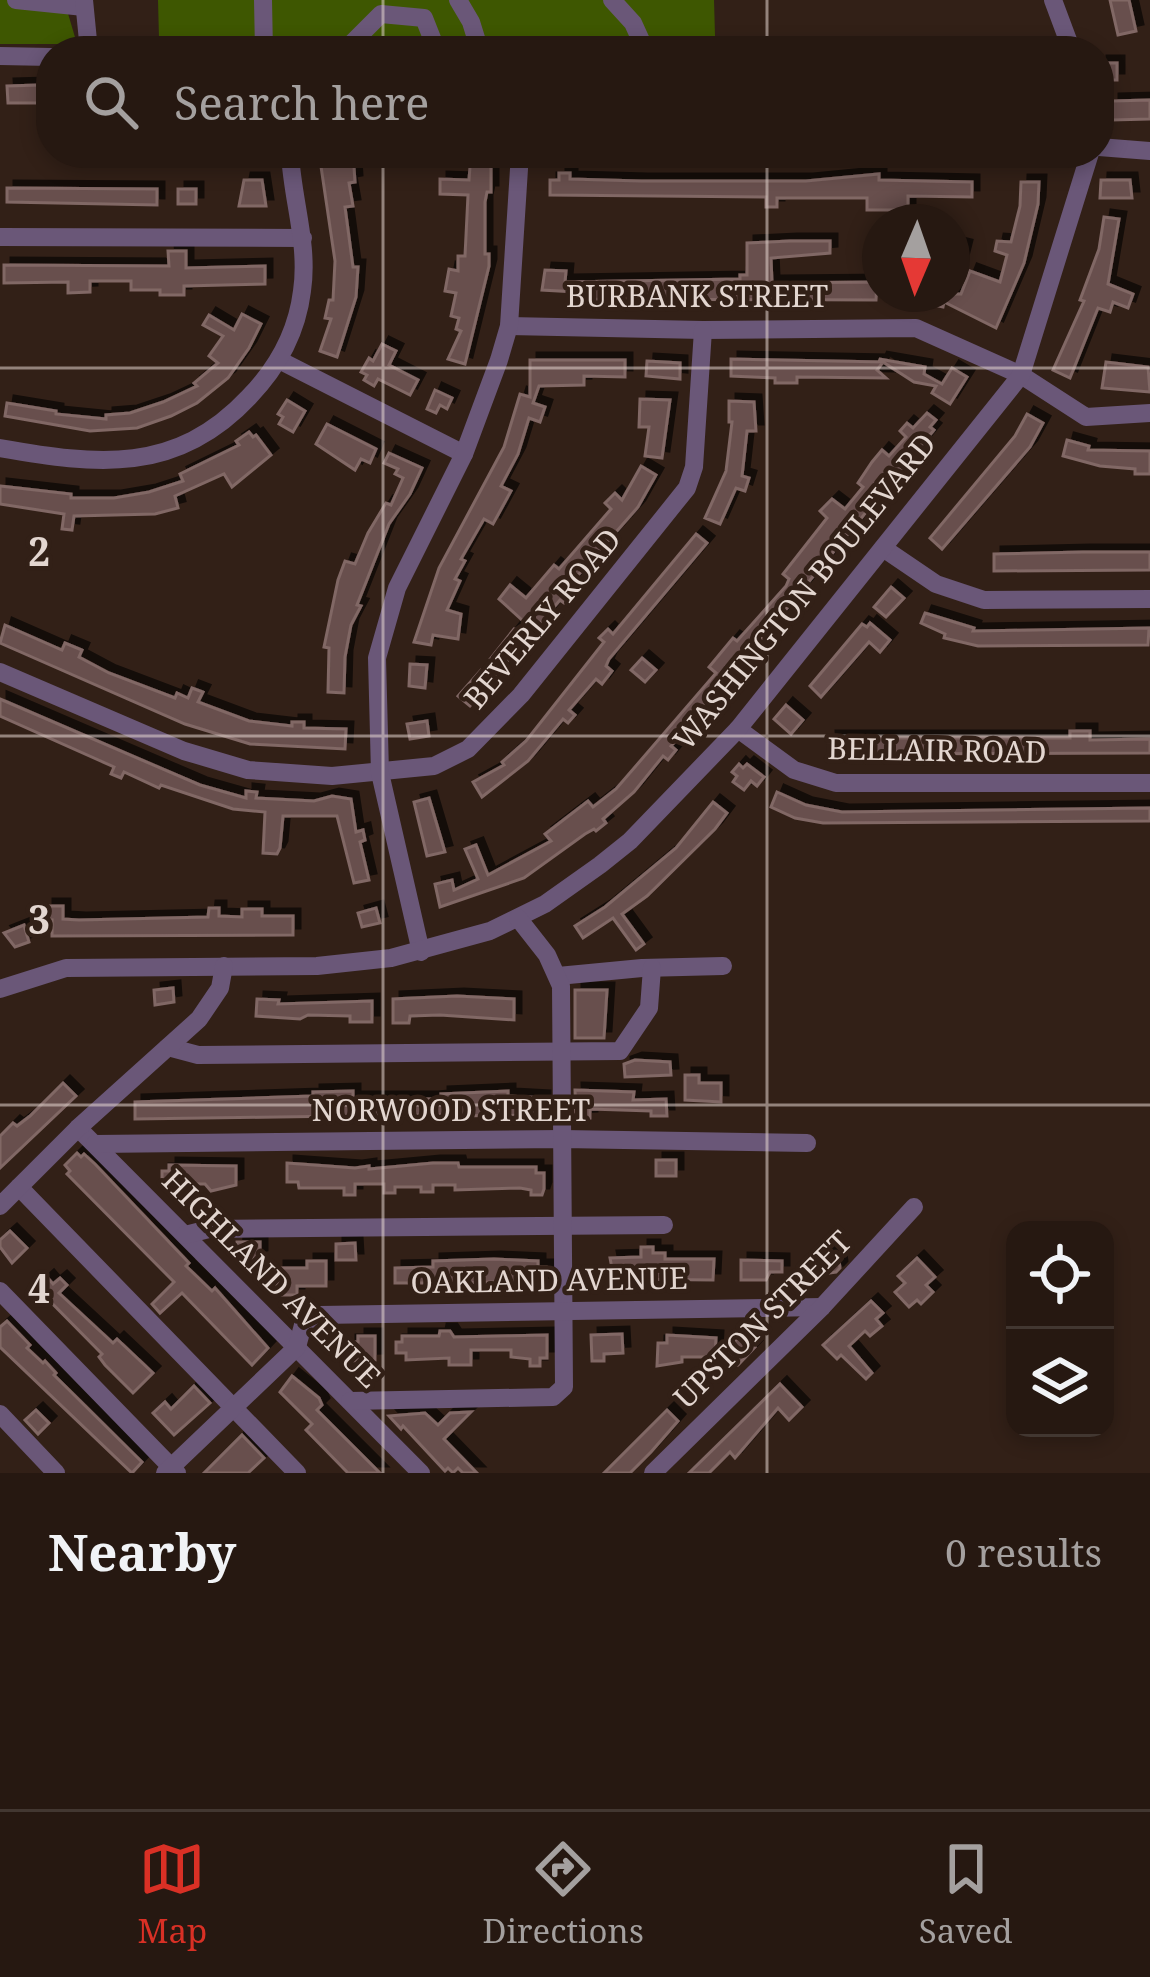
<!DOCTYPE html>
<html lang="en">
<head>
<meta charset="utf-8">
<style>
	body { margin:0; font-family:"Noto Serif",serif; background:#2e211a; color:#f1f3f6 }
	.controls { position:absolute; right:36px; bottom:36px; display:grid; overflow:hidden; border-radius:24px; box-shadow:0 6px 18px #0003 }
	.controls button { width:108px; height:108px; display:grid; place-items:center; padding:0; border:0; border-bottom:3px solid #423731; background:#261811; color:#f1f3f6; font:60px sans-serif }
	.compass { position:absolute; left:862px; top:204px; width:108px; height:108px; border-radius:50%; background:#261811; box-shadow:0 6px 18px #0003; rotate:182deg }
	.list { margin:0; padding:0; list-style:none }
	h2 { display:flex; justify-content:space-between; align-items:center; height:156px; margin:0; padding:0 48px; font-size:51px }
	h2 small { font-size:39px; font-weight:400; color:#a4a09f }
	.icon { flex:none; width:66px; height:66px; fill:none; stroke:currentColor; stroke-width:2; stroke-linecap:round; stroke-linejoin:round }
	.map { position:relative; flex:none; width:1150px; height:1473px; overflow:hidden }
	.search { position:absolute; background:#261811; box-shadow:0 6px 18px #0003; left:36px; right:36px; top:36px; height:132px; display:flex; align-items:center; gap:30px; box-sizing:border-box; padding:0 42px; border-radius:48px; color:#a4a09f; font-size:45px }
	.sheet { height:336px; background:#261811 }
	nav { display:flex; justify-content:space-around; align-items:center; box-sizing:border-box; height:168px; border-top:3px solid #423731; background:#261811; font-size:33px; color:#a4a09f }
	nav a { display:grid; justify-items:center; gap:6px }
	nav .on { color:#d93025 }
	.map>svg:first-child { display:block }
</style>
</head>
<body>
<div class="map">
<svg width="1150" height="1473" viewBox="0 0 1150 1473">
	<defs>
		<filter id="shadow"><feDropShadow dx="7" dy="-7" stdDeviation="0" flood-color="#0009"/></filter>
	</defs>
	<rect width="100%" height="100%" fill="#322017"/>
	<g fill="#3e5701">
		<path d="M0 0H64L77 44H0Z"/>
		<path d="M158 0H714L715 36 159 38Z"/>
	</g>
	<g fill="#68504e" stroke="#816765" stroke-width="3" filter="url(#shadow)">
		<path d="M1110 0H1129L1136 31 1118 35Z"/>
		<rect x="1100" y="63" width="17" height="17"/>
		<path d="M40 85H51V103H8L7 86Z"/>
		<path d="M1150 100V119L1112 120V101Z"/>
		<path d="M319 153H353L355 182 349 183 353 206 345 207 353 267H358L356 297 337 357 320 351 331 319 325 318 329 300H333L335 261Z"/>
		<path d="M471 153H491V192H487L485 202V254H489V266L465 364 448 359 461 331 456 329 459 318 451 316 456 293 445 291 449 269 458 271V256H465L468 195 440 194V179L469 180Z"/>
		<path d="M559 173H570V179L641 181H806L879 174V180L972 182V197L908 196V210H867V198H777V207H766V197L550 195V180H559Z"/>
		<path d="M244 180H262L266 206H239Z"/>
		<path d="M1101 180H1130L1132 198H1100Z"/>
		<path d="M1021 182H1039L1038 204 1024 263 996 328 944 302 943 307 905 299 906 294H961L970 271 1000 282 1007 255 995 251 997 241 1011 242 1020 206Z"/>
		<path d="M7 188 157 189V205L7 202Z"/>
		<rect x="178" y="189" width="18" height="15"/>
		<path d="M1104 217 1119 219 1108 284 1133 294 1128 308 1113 302 1110 312 1098 308 1070 378 1053 370 1084 301 1080 300 1099 249Z"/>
		<path d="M790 241H830V253L771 258 772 283 877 282 876 300 576 299V292L542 290 545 270 566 271 565 282 740 279V275H747V243Z"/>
		<path d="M952 244 965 247 956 283H952Z"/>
		<path d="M168 251H186V268L265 266V284L184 286V295H160V290H131V281H90V292L68 293V282L4 283V265L169 266Z"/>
		<path d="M242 314 261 324 249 348 228 378 197 403 171 416 137 428 90 431 5 416 7 403 56 411V414L106 419V415L130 413 163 402 197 386 194 383 218 363 209 356 223 336 203 325 209 315 234 330Z"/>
		<path d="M382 344 396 351 389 365 418 380 410 395 378 379 374 386 364 380 367 375 361 372 369 358 373 361Z"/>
		<path d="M731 359 883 362 879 359 925 367 924 374 942 384 952 368 967 377 950 404 932 393 936 386 914 382 883 362 877 370 886 378 797 377V383H775V378L731 376Z"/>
		<path d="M530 360H625V377L584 376V385L539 386 533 403 545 407 540 422 529 418 518 454 501 486 511 491 493 524 484 519 461 559 465 561 455 579 460 581 447 610 461 614 458 639 433 635 431 645 414 642 439 568 504 447 520 394 530 397Z"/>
		<path d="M647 361 680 363V379L646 376Z"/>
		<path d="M1106 362 1148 367 1150 392 1102 388Z"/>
		<path d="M435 390 452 398 447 409 440 405 436 413 427 409Z"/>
		<path d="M640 399 670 400 662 458 645 456 649 427H639Z"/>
		<path d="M287 400 305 411 293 432 279 424 283 417 278 414Z"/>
		<path d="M729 401 754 402 756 431H747L742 476 749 478 745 491 736 488 720 524 705 518 726 471 732 422H729Z"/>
		<path d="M927 413 936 420 930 427 934 430 721 688 688 721 691 724 671 746 676 750 668 760 663 756 634 792 603 819 606 823 596 831 594 829 585 834 524 878 440 907 435 884 452 880 454 890 478 879 465 849 476 845 488 875 551 841 545 834 588 801 593 807 616 789 716 673 709 667 733 638 737 641 786 586 789 579 783 574 827 518 820 511 832 499 845 509 863 487 858 483 872 462 882 450 889 456 906 437 900 431 907 423 913 428Z"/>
		<path d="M1027 414 1043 423 1030 447 942 549 930 538 1015 436Z"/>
		<path d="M327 424 376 449 370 463 361 459 355 470 316 444Z"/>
		<path d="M249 432 253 437 256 435 271 455 232 487 224 474 175 496 178 508 155 514 74 516 72 530 62 529 64 514 0 504V486L71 494V498H114L149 492 183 481 180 474 239 445 236 441Z"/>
		<path d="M1067 440 1089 446 1088 450 1150 451V474H1135V469L1100 466 1063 456Z"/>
		<path d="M389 453 422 468 410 494 389 524 357 605 361 606 351 625 345 657 344 693 328 692 329 648 324 647 338 580 345 561 355 564 368 533 386 503 391 505 403 478 395 474 398 469 384 463Z"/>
		<path d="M641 466 656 475 638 507 573 581 568 589 572 592 564 603 560 600 537 627 522 620 499 599 510 585 526 598 554 565 559 569 611 509 605 503 615 493 622 500Z"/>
		<path d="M696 534 707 543 609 659 606 666 612 671 602 684 596 679 569 710 575 715 568 723 563 719 528 761 482 797 473 782 504 765 502 762 526 741 604 642 599 638 608 629 613 634Z"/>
		<path d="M1083 552H1150V570L994 571V554Z"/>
		<path d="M891 587 904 598 886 617 874 607Z"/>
		<path d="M925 613 974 628 973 631 1149 628 1148 645 978 646 944 638 945 634 921 623Z"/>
		<path d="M870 623 890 640 880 652 869 642 821 697 810 686 862 624 867 627Z"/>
		<path d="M5 625 62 650 65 643 82 650 79 657 109 673 175 698 177 693 188 698 192 688 203 692 198 702 249 721 292 726V722H304V728L346 729 345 749 250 744 185 724 0 643Z"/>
		<path d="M514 629 532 634 507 661 491 658Z"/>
		<path d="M642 658 656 670 645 682 631 670Z"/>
		<path d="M410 664 427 665 425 688 409 686Z"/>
		<path d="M481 670 500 672 470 706 458 696Z"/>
		<path d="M0 699 200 785 246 798V791L257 792 256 798 314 801 332 796 351 799 356 832 363 830 365 840 360 842 369 880 354 883 337 816H283L280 848 277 854 263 853 265 812 233 809 161 785 159 788 124 772 121 778 111 774 114 767 0 716Z"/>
		<path d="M786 705 803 720 791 734 774 719Z"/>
		<path d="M427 721 429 736 410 739 407 724Z"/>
		<path d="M1070 731H1090V740L1150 739V753L830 754 829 738H1070Z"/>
		<path d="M739 764 743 768 747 764 764 777 757 786 751 781 744 790 733 782 737 776 732 772Z"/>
		<path d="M777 792 806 805 842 812 1150 808V821L823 823 795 818 771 807Z"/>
		<path d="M429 798 445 852 427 856 414 802Z"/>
		<path d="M713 802 727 813 715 829 647 896 622 914 644 944 636 950 613 918 583 938 575 926 605 907 676 848Z"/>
		<path d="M46 906H63V919L79 920 208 917 209 908H219V916L242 917V909H262V916H293V935L52 936V920H46Z"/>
		<path d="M376 908 380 923 362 927 358 913Z"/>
		<path d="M24 925 29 942 15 947 4 933Z"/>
		<path d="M173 988 174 1002 155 1005 154 990Z"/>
		<path d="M575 990H607L604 1038H575Z"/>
		<path d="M457 996 514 999V1020L440 1015 410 1016 409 1023H393V999Z"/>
		<path d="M257 999 279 1000 278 1004 372 1001V1022H350V1016L308 1015 300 1019 256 1016Z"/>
		<path d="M635 1060 670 1062 671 1075 625 1077 624 1064Z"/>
		<path d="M685 1075H699V1083H721V1102L685 1100Z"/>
		<path d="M63 1083 76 1096 0 1168V1136L13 1123 17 1126 30 1116Z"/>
		<path d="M575 1090 634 1092 633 1100 666 1099 667 1116H651V1111L590 1109V1118L576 1119Z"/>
		<path d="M353 1091V1099H431L441 1098V1094L508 1091V1096L543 1098V1115L453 1116V1119L442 1120V1115H410L135 1119V1102L313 1096V1092Z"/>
		<path d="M77 1153 81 1157 84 1154 95 1164 189 1263 186 1266 212 1291 215 1288 268 1348 252 1365 182 1293 160 1313 152 1304 174 1282 67 1174 70 1171 65 1165Z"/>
		<rect x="656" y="1160" width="20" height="16"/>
		<path d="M287 1163 355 1168 369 1166V1169L433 1163H458L459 1167H536V1173H544V1189L542 1195H531V1190L520 1188 455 1190V1185H433V1192H421V1187H395V1193H384V1184H355V1195H344V1188H299L298 1182H287Z"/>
		<path d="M169 1165 236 1166V1185L211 1191 205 1184H162V1171H169Z"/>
		<path d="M10 1231 27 1248 12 1263 0 1247V1240Z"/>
		<path d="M237 1242H260V1257L240 1261 236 1257Z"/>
		<path d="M355 1243 356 1260H336V1244Z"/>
		<path d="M641 1247H653V1253H665V1259H714L713 1280 614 1279 610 1258 641 1257Z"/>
		<path d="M838 1253 840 1268 836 1272 815 1275 813 1257Z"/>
		<path d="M917 1258 935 1277 926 1285 933 1292 921 1304 917 1300 909 1307 895 1292 905 1283 898 1276Z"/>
		<path d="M494 1259 538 1261V1267H546V1284L495 1287V1282L455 1283V1287H433V1283H395V1268L433 1267V1261Z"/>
		<path d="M741 1260 782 1261V1272H770L766 1280H741Z"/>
		<path d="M307 1261H326V1286H297V1295H277V1268H307Z"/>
		<path d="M47 1277 53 1284 60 1278 67 1285 59 1293 113 1343 117 1339 153 1373 133 1393 105 1365 99 1357 102 1354 36 1287Z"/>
		<path d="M871 1301 883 1313 876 1319 882 1326 870 1336 865 1331 849 1346 872 1373 866 1379 841 1355 837 1359 823 1345Z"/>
		<path d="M7 1321 30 1345 27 1348 43 1363 45 1361 56 1373 54 1375 142 1462 132 1473 0 1347V1327Z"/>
		<path d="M440 1331H450L454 1337 547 1335V1358H540V1366H530V1359L511 1357V1350H471V1365H449V1358L406 1360V1353H396V1342H402V1336H439Z"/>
		<path d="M622 1334 623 1353 604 1354V1361H592L591 1335Z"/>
		<path d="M742 1334 755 1347 738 1365 731 1366 721 1355Z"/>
		<path d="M667 1335 716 1338 715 1357H682V1362L657 1366 658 1343H667Z"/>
		<path d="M358 1336H375V1360L349 1361V1342H358Z"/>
		<path d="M292 1376 319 1398 322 1405 317 1410 380 1473H348L306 1430 312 1424 280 1392Z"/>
		<path d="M780 1384 802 1407 789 1420 778 1408 735 1458 730 1452 709 1473H689Z"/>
		<path d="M194 1386 210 1403 174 1435 153 1413 165 1402 171 1409Z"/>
		<path d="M36 1410 49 1423 38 1434 25 1420Z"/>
		<path d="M667 1410 678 1421 651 1452 630 1473H604Z"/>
		<path d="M471 1412 444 1439 477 1473H463L458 1468 453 1473 448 1468 445 1471 403 1426 401 1429 389 1416 425 1413 438 1425 450 1413Z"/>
		<path d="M242 1435 264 1458 248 1473H204Z"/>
	</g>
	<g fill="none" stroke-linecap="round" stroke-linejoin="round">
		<g stroke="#6a5778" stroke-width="18">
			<path d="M16 0 84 7 82 0"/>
			<path d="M84 0 89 51"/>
			<path d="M263 0 264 51"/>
			<path d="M458 0 471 22 480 51"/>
			<path d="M612 0 633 23 643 45"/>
			<path d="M1053 0 1072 51"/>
			<path d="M344 51 381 14 424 18 437 51"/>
			<path d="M487 51 506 46 1071 45"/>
			<path d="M0 56 51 57"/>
			<path d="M1099 147 1150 151"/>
			<path d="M0 237 303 238"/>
			<path d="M509 326 703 330 916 328 1021 375 1086 417 1150 413"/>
			<path d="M279 360 464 454"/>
			<path d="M0 448C97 465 176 475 249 397 277 368 297 332 302 291 309 244 292 199 290 153"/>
			<path d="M883 548 936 584 984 600 1150 599"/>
			<path d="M0 672 184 751 248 770 332 776 434 766 468 749 521 695 687 488 694 467 703 330"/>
			<path d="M738 729 794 770 836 783H1150"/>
			<path d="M421 952 380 773 377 658 397 588 464 454 499 360 509 326 520 153"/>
			<path d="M558 976 642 968 723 966"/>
			<path d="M0 989 66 968 317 966 391 958 490 931 545 904 600 865 630 841 738 729 1021 375 1090 153"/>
			<path d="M168 1047 198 1055 620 1051 649 1008 652 968"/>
			<path d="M78 1128 421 1473"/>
			<path d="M95 1144 562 1139 807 1143"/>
			<path d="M19 1187 297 1473"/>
			<path d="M0 1206 78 1128 199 1019 220 988 224 966"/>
			<path d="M185 1235 209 1229 664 1225"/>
			<path d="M0 1291 177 1473"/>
			<path d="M350 1401 553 1397 564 1387 561 986 547 955 518 918"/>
			<path d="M0 1414 56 1473"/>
			<path d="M165 1473 297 1347 303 1325 320 1315 822 1307"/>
			<path d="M653 1473 822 1307 914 1207"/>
		</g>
	</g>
	<path fill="none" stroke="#e3d6d0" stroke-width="3" stroke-opacity="0.55" d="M383 0V51M767 0V51M383 153V1473M767 153V1473M0 368H1150M0 736H1150M0 1105H1150"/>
	<g text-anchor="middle" stroke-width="9" stroke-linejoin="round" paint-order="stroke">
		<g font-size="30" fill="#e3d6d0" stroke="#322017">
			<text x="697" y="307">BURBANK STREET</text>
			<text transform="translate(805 592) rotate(-51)" y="10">WASHINGTON BOULEVARD</text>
			<text transform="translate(543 619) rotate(-50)" y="10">BEVERLY ROAD</text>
			<text transform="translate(937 751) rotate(1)" y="10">BELLAIR ROAD</text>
			<text x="451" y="1121">NORWOOD STREET</text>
			<text transform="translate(271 1279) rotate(45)" y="10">HIGHLAND AVENUE</text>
			<text transform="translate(549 1281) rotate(-1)" y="10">OAKLAND AVENUE</text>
			<text transform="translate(763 1320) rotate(-45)" y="10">UPSTON STREET</text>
		</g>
	</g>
	<g font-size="39" text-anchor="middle" font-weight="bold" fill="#e3d6d0" stroke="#322017" stroke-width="9" stroke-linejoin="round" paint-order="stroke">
		<text x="39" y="566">2</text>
		<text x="39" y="934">3</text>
		<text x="39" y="1303">4</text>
	</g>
</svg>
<div class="controls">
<button><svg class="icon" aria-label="locate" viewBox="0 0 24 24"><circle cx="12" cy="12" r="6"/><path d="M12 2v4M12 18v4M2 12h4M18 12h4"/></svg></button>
<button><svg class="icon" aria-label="layers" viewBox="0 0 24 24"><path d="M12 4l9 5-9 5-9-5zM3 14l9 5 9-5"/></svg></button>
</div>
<svg class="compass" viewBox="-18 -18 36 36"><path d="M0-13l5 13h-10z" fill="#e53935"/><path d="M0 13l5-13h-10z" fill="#a4a09f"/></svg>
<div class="search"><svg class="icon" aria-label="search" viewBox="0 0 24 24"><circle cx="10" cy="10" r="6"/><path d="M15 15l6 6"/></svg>Search here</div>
</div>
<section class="sheet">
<h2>Nearby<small>0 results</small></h2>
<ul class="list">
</ul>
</section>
<nav>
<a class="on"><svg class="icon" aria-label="map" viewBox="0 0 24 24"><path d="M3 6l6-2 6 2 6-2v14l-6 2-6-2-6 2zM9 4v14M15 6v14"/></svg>Map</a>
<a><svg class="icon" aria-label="directions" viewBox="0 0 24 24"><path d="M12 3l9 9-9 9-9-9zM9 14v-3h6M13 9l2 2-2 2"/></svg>Directions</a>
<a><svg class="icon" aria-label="saved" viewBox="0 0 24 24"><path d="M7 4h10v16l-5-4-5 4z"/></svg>Saved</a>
</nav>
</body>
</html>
